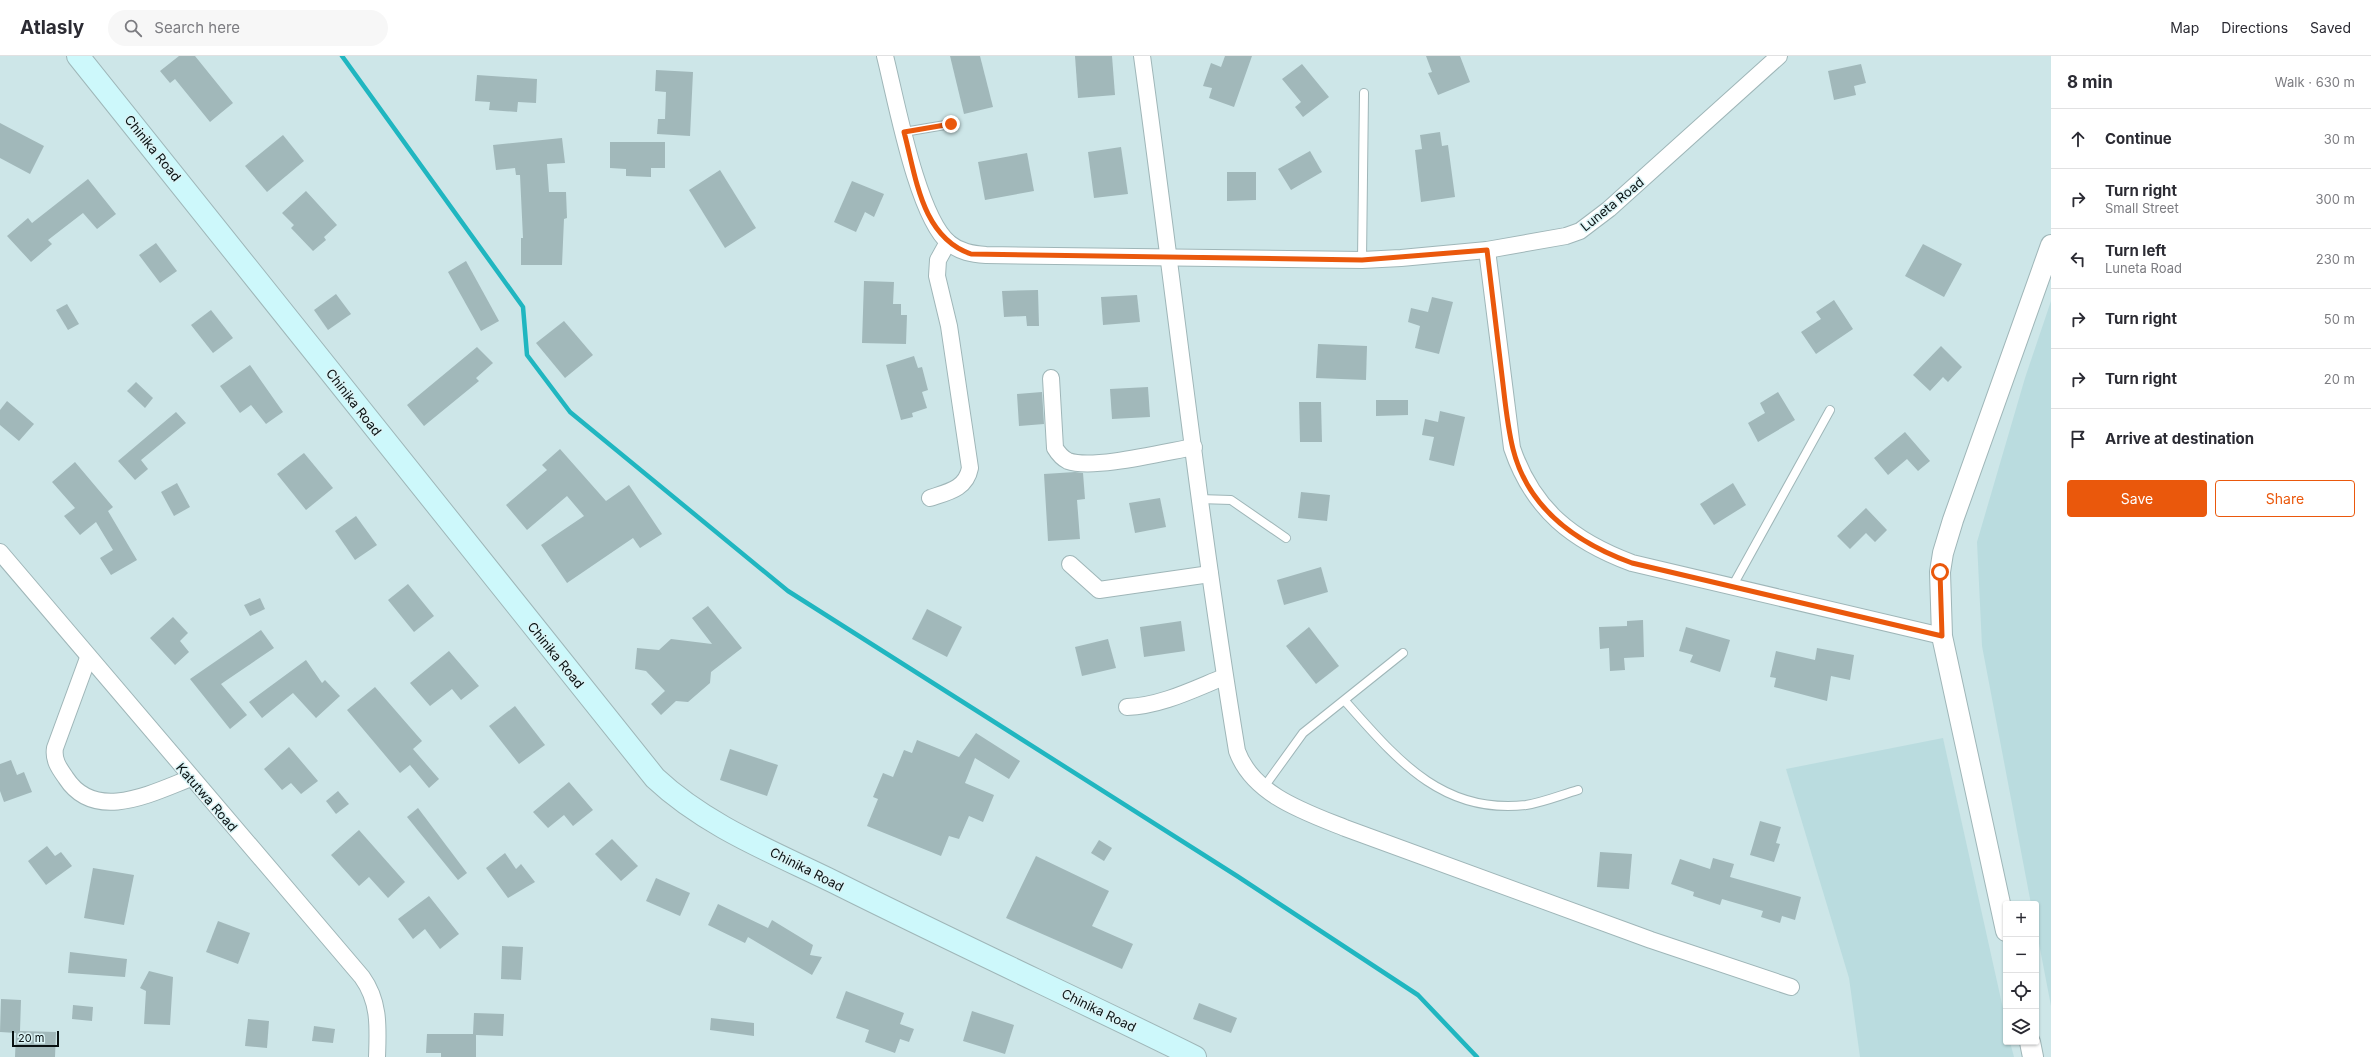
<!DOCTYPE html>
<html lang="en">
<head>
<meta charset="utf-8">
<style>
	body { margin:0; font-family:Inter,sans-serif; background:#f7f7f7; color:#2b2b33 }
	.controls { position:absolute; right:12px; bottom:12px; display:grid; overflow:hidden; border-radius:4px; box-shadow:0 1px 3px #0004 }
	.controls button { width:36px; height:36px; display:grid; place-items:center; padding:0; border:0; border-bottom:1px solid #e1e1e2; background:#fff; color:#2b2b33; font:20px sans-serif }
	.scale { position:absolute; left:12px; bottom:10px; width:47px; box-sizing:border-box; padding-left:4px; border:2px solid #091112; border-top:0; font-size:11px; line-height:14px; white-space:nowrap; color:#091112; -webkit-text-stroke:3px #daf3f5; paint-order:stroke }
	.stop { position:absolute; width:12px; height:12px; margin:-9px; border:3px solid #ea580c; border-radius:50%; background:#fff }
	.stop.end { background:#ea580c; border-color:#fff; box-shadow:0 1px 4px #0008 }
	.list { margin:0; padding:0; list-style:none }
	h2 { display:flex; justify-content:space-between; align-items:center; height:52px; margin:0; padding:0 16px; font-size:17px }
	h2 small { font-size:13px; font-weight:400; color:#7c7c81 }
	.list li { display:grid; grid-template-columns:26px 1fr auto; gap:12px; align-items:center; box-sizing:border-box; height:60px; padding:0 16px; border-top:1px solid #e1e1e2 }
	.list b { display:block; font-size:15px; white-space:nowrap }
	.list p { margin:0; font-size:13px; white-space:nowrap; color:#7c7c81 }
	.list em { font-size:13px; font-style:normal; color:#7c7c81 }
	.actions { display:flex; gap:8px; padding:12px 16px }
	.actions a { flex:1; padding:9px 0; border:1px solid #ea580c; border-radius:4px; text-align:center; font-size:14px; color:#ea580c }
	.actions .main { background:#ea580c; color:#fff }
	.icon { flex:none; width:22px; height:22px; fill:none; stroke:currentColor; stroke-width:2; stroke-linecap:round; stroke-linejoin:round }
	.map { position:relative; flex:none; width:2051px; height:1001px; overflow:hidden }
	header { display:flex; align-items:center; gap:24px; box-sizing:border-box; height:56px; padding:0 20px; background:#fff; border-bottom:1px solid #e1e1e2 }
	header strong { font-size:19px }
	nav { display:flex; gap:22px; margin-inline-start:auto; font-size:14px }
	.search { width:280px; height:36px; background:#f7f7f7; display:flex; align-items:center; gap:10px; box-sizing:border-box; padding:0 14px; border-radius:22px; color:#7c7c81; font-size:15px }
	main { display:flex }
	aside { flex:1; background:#fff }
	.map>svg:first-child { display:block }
</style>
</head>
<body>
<header>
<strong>Atlasly</strong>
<div class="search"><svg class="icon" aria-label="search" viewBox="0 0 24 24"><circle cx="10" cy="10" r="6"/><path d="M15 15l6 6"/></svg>Search here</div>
<nav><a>Map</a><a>Directions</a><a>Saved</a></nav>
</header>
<main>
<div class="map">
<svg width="2051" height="1001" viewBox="0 0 2051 1001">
	<rect width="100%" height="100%" fill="#cde6e8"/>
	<g fill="#badcdf">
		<path d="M2051 245V950L2036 872V848H2031L1982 590 1977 486 2025 322Z"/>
		<path d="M1943 682 2006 966V986H2010L2014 1001H1860L1849 922 1786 713Z"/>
	</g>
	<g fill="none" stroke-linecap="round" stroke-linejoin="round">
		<path stroke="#20b6c0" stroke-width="4.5" d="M342 0 523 251 527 299 570 356 788 535 1237 820 1418 939 1477 1001"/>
	</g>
	<g fill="#a1b8ba">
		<path d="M179 0H195L233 47 210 66 175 23 170 27 160 15Z"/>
		<path d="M950 0H980L993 51 964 58Z"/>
		<path d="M1075 0H1112L1115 39 1078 42Z"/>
		<path d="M1225 0H1252L1234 51 1209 42 1212 32 1203 30 1211 7 1221 11Z"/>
		<path d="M1426 0H1460L1470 26 1438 39 1428 17 1432 16Z"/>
		<path d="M1302 8 1329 41 1303 61 1295 51 1301 46 1282 23Z"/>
		<path d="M1861 8 1866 27 1854 30 1856 39 1834 44 1828 15Z"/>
		<path d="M656 14 693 16 690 80 657 78 658 63H665L666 36 655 35Z"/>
		<path d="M477 19 537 23 536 47 518 46 517 56 489 54 490 46 475 45Z"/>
		<path d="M0 67 44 90 30 118 0 102Z"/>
		<path d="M1440 76 1442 90 1448 89 1455 141 1421 146 1415 94 1422 93 1420 79Z"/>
		<path d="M283 79 304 105 267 136 245 110Z"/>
		<path d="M562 82 565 107 547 108 549 136H566L567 162 564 163 562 209H521V182H523L520 119H516L515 112 496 114 493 89Z"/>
		<path d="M610 86H665V112H651V121L626 120V113L610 112Z"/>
		<path d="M1121 91 1128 138 1094 142 1088 96Z"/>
		<path d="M1310 95 1322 116 1291 134 1278 113Z"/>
		<path d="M1027 97 1034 135 985 144 978 106Z"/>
		<path d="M720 114 756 172 725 192 689 134Z"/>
		<path d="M1227 116H1256V144L1227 145Z"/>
		<path d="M88 123 116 158 97 173 83 157 48 184 52 188 31 206 7 180 28 162 32 167Z"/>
		<path d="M852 125 884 138 874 161 865 156 856 176 834 166Z"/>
		<path d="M306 135 337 169 324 181 326 184 313 195 291 172 294 169 282 157Z"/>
		<path d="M156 187 177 215 160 227 139 199Z"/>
		<path d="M1923 188 1962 208 1944 241 1905 220Z"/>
		<path d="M466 205 499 265 481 275 448 216Z"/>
		<path d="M864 225 894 226 893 248H901V259H907L906 288 862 287Z"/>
		<path d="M1038 234 1039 270H1027L1026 260 1004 261 1002 235Z"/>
		<path d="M336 238 351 258 328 274 314 254Z"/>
		<path d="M1137 239 1140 266 1103 269 1101 241Z"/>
		<path d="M1432 241 1453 246 1439 298 1415 292 1420 270 1408 266 1411 252 1428 256Z"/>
		<path d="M1834 244 1853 273 1816 298 1801 276 1821 263 1816 256Z"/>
		<path d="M67 248 79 268 68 274 56 254Z"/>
		<path d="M211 254 233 282 213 297 191 269Z"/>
		<path d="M564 265 593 299 565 322 536 287Z"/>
		<path d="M1318 288 1367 290 1366 324 1316 322Z"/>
		<path d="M1941 290 1962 311 1948 326 1943 321 1930 335 1913 319Z"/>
		<path d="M477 291 493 307 476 322 479 325 424 370 407 349Z"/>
		<path d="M914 300 918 312 922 311 928 334 922 336 927 352 912 357 913 361 901 364 886 309Z"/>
		<path d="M250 309 283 356 266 368 251 349 240 357 220 330Z"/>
		<path d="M136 326 153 342 145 352 127 335Z"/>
		<path d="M1148 331 1150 361 1112 363 1110 333Z"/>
		<path d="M1042 336 1044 368 1019 370 1017 338Z"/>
		<path d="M1778 336 1795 364 1758 386 1748 367 1765 357 1760 347Z"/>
		<path d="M1376 344H1408V359L1376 360Z"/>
		<path d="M7 345 34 368 19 385 0 369V354Z"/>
		<path d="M1299 346H1321L1322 386H1300Z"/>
		<path d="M1440 355 1465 361 1454 410 1429 404 1434 381 1422 379 1425 363 1438 366Z"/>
		<path d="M176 356 186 367 141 404 148 413 135 424 118 405Z"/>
		<path d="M1905 376 1930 405 1918 415 1907 403 1888 419 1874 402Z"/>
		<path d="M560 393 606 445 629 429 662 478 640 492 633 482 567 527 541 489 584 460 567 440 527 474 506 449 547 414 542 409Z"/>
		<path d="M304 397 333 432 306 454 277 418Z"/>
		<path d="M75 406 113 451 108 455 137 504 111 519 100 502 113 494 96 466 80 479 64 460 75 452 52 426Z"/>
		<path d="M1075 416 1083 417 1085 443 1077 444 1080 483 1048 485 1044 418Z"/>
		<path d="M177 427 190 451 174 460 161 436Z"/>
		<path d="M1733 427 1746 449 1714 469 1700 448Z"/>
		<path d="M1301 436 1330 439 1327 465 1298 462Z"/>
		<path d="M1160 442 1166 471 1135 477 1129 447Z"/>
		<path d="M1866 452 1887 474 1875 486 1866 477 1850 493 1837 480Z"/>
		<path d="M356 460 377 489 355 504 335 475Z"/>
		<path d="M1321 511 1328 536 1284 549 1277 524Z"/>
		<path d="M408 528 434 560 414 576 388 544Z"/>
		<path d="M260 542 265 553 250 560 244 549Z"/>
		<path d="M708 550 742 592 711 616 710 627 688 646 676 645 661 659 651 648 665 635 646 615 635 613 637 592 659 594 671 583 712 588 692 562Z"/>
		<path d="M927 553 962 571 947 601 912 583Z"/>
		<path d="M173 561 188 577 180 585 189 596 175 609 150 582Z"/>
		<path d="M1643 564 1644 601 1624 602 1625 614 1610 615 1609 592 1600 593 1599 571 1627 570V565Z"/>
		<path d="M1181 565 1185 595 1144 601 1140 571Z"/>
		<path d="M1309 571 1339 610 1316 628 1286 590Z"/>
		<path d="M1686 571 1730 584 1720 616 1690 606 1693 599 1679 595Z"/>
		<path d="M261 574 274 592 221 628 247 659 230 673 190 623Z"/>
		<path d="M1108 583 1116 612 1082 620 1075 591Z"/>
		<path d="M1817 592 1854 599 1850 624 1831 620 1827 645 1774 631 1776 622 1770 621 1776 595 1815 604Z"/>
		<path d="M449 595 479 630 461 644 452 633 430 650 410 627Z"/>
		<path d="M306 604 322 627 325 624 340 640 316 662 293 637 262 662 249 646Z"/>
		<path d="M375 631 422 685 413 693 439 723 429 732 410 709 400 717 347 654Z"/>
		<path d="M515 650 545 689 519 708 489 670Z"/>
		<path d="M976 677 1020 705 1009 723 975 702 965 727 994 739 983 766 969 760 959 783 949 780 941 800 867 770 878 743 873 741 883 717 893 721 904 694 912 697 917 684 959 701Z"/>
		<path d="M289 691 318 725 301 738 291 727 282 734 264 713Z"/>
		<path d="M730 693 778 709 767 740 720 724Z"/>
		<path d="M11 704 17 719 24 716 32 736 4 746 0 735V708Z"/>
		<path d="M569 726 593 754 573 770 564 759 548 772 533 756Z"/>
		<path d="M338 735 349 748 336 758 326 745Z"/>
		<path d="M418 752 467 817 458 824 407 761Z"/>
		<path d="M1760 765 1781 771 1776 787 1780 788 1774 806 1750 799Z"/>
		<path d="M359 774 405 826 388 842 369 821 359 830 331 799Z"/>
		<path d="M612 783 638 810 621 825 595 798Z"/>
		<path d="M1099 784 1112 792 1104 805 1091 797Z"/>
		<path d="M47 790 55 800 61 796 72 810 46 829 28 805Z"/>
		<path d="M1600 796 1632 798 1629 833 1597 831Z"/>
		<path d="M505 797 516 813 521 808 535 826 508 842 486 812Z"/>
		<path d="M1036 800 1109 835 1092 870 1133 888 1122 913 1006 862Z"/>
		<path d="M1713 802 1734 808 1730 821 1801 841 1795 864 1782 860 1780 867 1761 861 1763 855 1722 843 1720 849 1693 840 1694 836 1671 828 1680 803 1710 813Z"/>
		<path d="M93 812 134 819 124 869 84 862Z"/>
		<path d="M656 822 690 837 680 860 646 845Z"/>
		<path d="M429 840 459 878 440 893 425 873 413 883 398 863Z"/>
		<path d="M718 848 768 872 772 864 813 889 810 899 822 901 812 919 748 881 745 887 708 869Z"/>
		<path d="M218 865 250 877 238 908 206 896Z"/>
		<path d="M502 890 523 891 521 924 501 923Z"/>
		<path d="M70 896 127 903 125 921 68 917Z"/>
		<path d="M149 915 173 921 170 969 144 968 146 935 140 932Z"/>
		<path d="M846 935 904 957 900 968 914 973 909 986 900 983 895 997 865 986 869 974 836 962Z"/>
		<path d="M1 943 21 944 20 975 56 976 55 1001H15L16 977 0 976Z"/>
		<path d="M1199 947 1237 962 1231 977 1193 963Z"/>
		<path d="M73 949 93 951 92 965 72 963Z"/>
		<path d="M972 955 1014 969 1005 998 963 985Z"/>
		<path d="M474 957 504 958 503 980 476 979V1001H441V997H426L427 978H473Z"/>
		<path d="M711 962 754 967V980L710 974Z"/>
		<path d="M248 963 269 965 267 992 245 990Z"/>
		<path d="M314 970 335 973 333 987 312 985Z"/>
	</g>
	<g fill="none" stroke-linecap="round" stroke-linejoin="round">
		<g stroke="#9fb6b8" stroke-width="10">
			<g id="service">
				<path d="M904 76 951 68"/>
				<path d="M1362 204 1364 37"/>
				<path d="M1199 443 1231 444 1286 482"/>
				<path d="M1732 531 1830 354"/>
				<path d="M1345 645C1395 701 1441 759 1526 749 1544 746 1561 739 1578 734"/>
				<path d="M1264 731 1303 677 1403 597"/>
			</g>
		</g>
		<g stroke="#9fb6b8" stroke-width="18">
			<g id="minor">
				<path d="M885 0C896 43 917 160 949 187 960 196 972 198 986 199L1362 204 1401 202 1487 194 1566 180 1580 175 1609 153 1779 0"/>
				<path d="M1142 0C1174 232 1199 464 1237 695 1253 739 1305 756 1345 772L1651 884 1791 931"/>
				<path d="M1487 194 1512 392C1533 454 1573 485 1632 507L1942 580"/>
				<path d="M1051 322 1055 392C1058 397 1062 402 1068 405 1093 414 1165 396 1194 391"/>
				<path d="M930 442C948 436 966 433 970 412L949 270 937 220 938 204 948 186"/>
				<path d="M0 496 362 921C380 946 378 972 377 1001"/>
				<path d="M1070 508 1099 534 1210 518"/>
				<path d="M88 602 55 692C53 704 59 712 66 722 95 767 152 737 191 722"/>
				<path d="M1127 651C1161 650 1194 633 1224 621"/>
			</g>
		</g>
		<g stroke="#9fb6b8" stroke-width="22">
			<g id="tertiary">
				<path d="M2006 875 1942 580 1940 516 1943 497 1953 464 2051 189"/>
				<path d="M2030 986 2033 1001"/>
			</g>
		</g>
		<g stroke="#9fb6b8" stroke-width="24">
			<path id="secondary" d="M78 0 655 722C706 770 773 796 834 826 954 886 1075 942 1195 1001"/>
		</g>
		<use href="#service" stroke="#fff" stroke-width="8"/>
		<use href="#minor" stroke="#fff" stroke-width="16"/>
		<use href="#tertiary" stroke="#fff" stroke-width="20"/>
		<use href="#secondary" stroke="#cdf8fb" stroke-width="22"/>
	</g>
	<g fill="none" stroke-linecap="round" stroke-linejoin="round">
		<path stroke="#ea580c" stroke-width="5" d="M951 68 904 76C916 120 921 181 971 198L1362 204 1487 194C1492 236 1497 278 1502 320 1505 344 1507 369 1513 393 1528 453 1577 487 1632 507L1942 580 1940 516"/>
	</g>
	<g text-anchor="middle" stroke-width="3" stroke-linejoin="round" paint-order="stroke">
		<g font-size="13" fill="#091112" stroke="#daf3f5">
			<text transform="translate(153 92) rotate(51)" y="5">Chinika Road</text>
			<text transform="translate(1612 148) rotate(-39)" y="5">Luneta Road</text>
			<text transform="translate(354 346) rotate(52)" y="5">Chinika Road</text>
			<text transform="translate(556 599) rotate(51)" y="5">Chinika Road</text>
			<text transform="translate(207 741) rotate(49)" y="5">Katutwa Road</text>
			<text transform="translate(807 813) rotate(27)" y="5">Chinika Road</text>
			<text transform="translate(1099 954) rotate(26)" y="5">Chinika Road</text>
		</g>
	</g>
</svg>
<div class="controls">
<button>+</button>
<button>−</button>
<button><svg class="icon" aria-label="locate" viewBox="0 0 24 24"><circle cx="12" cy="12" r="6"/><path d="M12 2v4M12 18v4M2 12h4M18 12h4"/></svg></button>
<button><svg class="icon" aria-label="layers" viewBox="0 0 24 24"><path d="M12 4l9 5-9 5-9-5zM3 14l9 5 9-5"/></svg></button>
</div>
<div class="scale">20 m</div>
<div class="stop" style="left:1940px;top:516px"></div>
<div class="stop end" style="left:951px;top:68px"></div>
</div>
<aside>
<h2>8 min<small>Walk · 630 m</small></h2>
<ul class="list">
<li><svg class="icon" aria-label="ahead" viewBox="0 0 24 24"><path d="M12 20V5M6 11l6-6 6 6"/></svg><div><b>Continue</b></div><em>30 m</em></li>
<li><svg class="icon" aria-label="right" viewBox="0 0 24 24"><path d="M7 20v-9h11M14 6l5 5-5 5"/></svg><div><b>Turn right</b><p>Small Street</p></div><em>300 m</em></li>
<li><svg class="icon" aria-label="left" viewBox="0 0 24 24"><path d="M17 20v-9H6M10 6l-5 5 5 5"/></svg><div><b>Turn left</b><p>Luneta Road</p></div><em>230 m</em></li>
<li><svg class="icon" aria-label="right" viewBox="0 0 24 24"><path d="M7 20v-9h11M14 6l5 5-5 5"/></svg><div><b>Turn right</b></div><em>50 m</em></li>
<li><svg class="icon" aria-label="right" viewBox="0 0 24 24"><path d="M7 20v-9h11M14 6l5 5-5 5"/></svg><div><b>Turn right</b></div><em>20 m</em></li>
<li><svg class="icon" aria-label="arrive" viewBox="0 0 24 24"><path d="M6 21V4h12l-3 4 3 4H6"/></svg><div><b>Arrive at destination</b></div></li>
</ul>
<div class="actions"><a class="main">Save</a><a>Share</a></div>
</aside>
</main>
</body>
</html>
